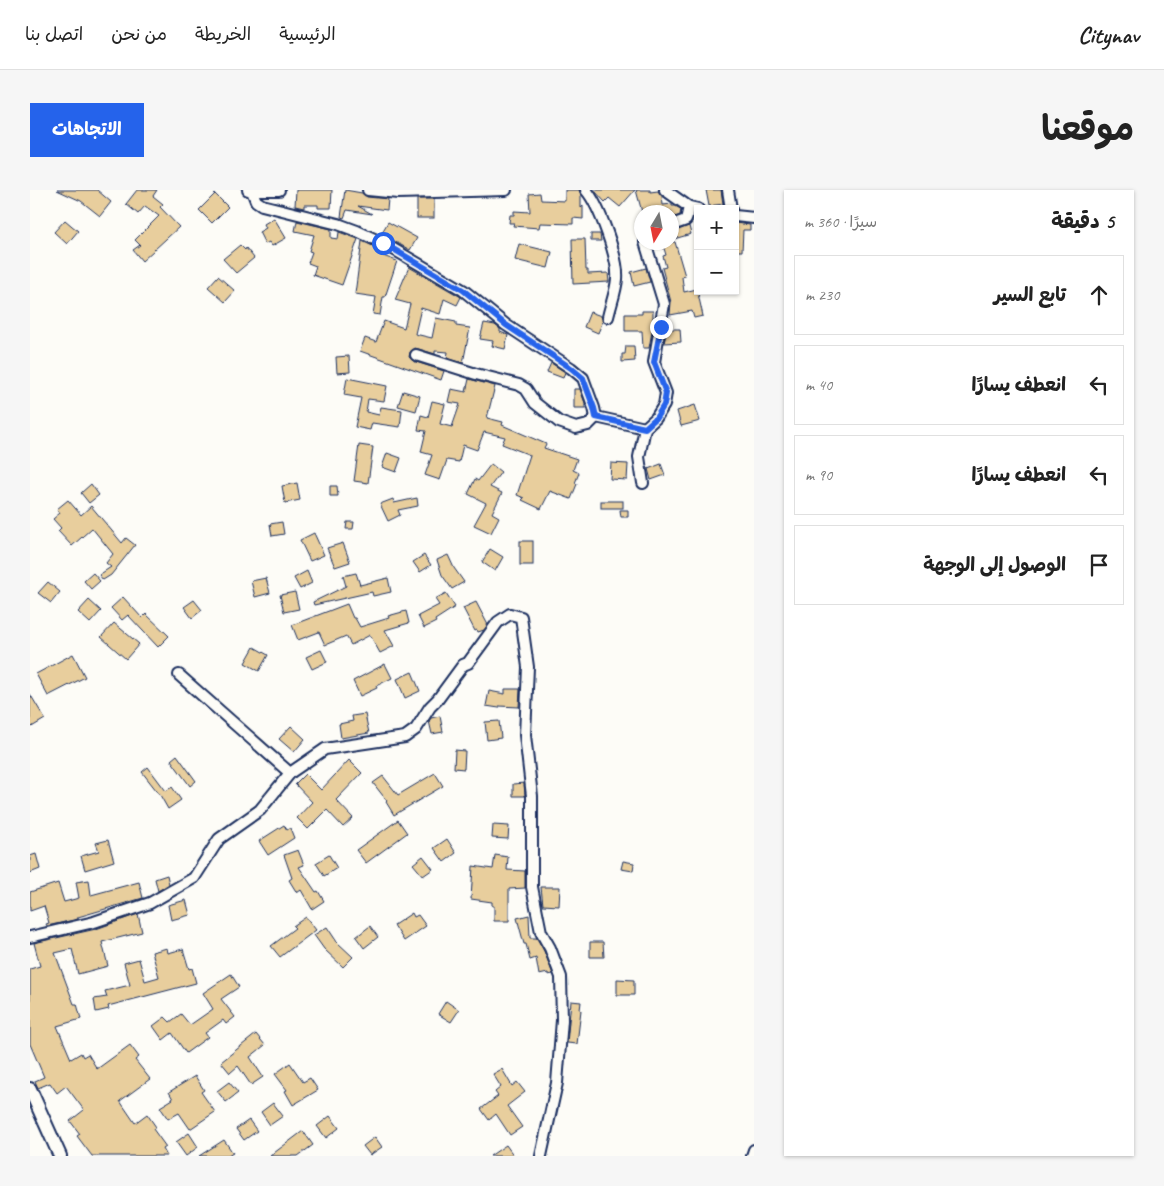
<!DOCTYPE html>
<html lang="ar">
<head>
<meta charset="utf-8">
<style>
	body { margin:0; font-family:Caveat,"Playpen Sans Arabic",sans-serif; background:#f6f6f6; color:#222; direction:rtl }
	.controls { position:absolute; right:15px; top:15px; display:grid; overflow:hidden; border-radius:0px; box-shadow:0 1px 4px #0004 }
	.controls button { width:45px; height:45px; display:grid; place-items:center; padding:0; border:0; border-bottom:1px solid #e0e0e0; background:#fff; color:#222; font:25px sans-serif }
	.compass { position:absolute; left:604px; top:15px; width:45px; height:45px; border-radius:50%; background:#fff; box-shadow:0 1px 4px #0004; rotate:190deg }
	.stop { position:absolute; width:15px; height:15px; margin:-11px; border:4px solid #2563eb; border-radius:50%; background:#fff }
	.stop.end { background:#2563eb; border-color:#fff; box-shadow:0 1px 5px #0008 }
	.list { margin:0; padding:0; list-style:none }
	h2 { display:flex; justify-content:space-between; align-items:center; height:65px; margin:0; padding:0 20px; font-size:21px }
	h2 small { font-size:16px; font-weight:400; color:#767676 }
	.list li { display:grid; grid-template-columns:32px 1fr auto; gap:15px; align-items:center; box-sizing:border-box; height:80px; margin:0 10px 10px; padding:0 10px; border:1px solid #e0e0e0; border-radius:0px }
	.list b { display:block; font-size:19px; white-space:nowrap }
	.list em { font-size:16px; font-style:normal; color:#767676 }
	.icon { flex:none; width:28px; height:28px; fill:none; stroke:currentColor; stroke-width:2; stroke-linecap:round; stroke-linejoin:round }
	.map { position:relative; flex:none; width:724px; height:966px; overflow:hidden; direction:ltr; border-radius:0px }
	header { display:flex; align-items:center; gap:30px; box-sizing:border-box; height:70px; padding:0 25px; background:#fff; border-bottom:1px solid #e0e0e0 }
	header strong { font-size:24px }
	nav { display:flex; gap:28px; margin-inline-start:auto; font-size:18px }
	.intro { display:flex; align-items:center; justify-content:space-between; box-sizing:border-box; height:120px; padding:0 30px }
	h1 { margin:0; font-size:35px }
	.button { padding:12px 22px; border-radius:0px; background:#2563eb; color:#fff; font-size:18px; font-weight:700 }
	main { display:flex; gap:30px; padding:0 30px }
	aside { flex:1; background:#fff; border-radius:0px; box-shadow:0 1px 4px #0004 }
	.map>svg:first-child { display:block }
</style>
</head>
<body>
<header>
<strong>Citynav</strong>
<nav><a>الرئيسية</a><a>الخريطة</a><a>من نحن</a><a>اتصل بنا</a></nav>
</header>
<div class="intro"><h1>موقعنا</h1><a class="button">الاتجاهات</a></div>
<main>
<aside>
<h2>5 دقيقة<small>سيرًا · 360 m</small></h2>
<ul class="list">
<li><svg class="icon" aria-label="ahead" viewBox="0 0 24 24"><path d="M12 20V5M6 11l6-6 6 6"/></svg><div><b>تابع السير</b></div><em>230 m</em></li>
<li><svg class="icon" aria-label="left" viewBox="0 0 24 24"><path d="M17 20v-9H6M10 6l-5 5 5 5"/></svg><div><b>انعطف يسارًا</b></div><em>40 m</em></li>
<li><svg class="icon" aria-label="left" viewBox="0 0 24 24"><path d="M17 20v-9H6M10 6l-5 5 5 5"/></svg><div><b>انعطف يسارًا</b></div><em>90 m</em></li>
<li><svg class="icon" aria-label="arrive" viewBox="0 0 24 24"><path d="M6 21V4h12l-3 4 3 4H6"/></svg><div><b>الوصول إلى الوجهة</b></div></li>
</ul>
</aside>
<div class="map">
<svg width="724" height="966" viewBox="0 0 724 966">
	<rect width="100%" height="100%" fill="#fdfcf7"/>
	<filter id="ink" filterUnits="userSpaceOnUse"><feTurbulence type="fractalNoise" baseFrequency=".02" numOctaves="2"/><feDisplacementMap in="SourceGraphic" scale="10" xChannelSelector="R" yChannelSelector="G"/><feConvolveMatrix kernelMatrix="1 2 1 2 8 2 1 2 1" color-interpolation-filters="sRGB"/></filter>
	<g filter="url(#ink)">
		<g fill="#e8ce9d" stroke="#1b2f5e">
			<path d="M27 0H67L81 12 70 26 51 11Z"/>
			<path d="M107 0H127L123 6 133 14 130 17 149 37 112 71 103 60 110 55 105 50 129 26 115 16 108 24 96 14Z"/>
			<path d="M266 0H302L301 18H288V15H274V18L265 16Z"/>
			<path d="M315 0 332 3 337 7 358 9 357 20 328 16 342 24 317 20 314 28 311 27Z"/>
			<path d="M535 0H549L551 5V18L553 16V29L543 28V34L510 33 509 38 483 36 484 33H479L480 25H484V21L500 22 499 4 510 3 511 10 535 11Z"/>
			<path d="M564 0H605L590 17 579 8 575 12Z"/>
			<path d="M606 0H620V2L628 1 632 6 633 15 642 14V16H645L651 19 650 25 642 28V22H612Z"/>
			<path d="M676 0H691L693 14 679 16Z"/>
			<path d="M185 4 198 17 182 33 169 20Z"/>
			<rect x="387" y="9" width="17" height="19"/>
			<path d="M244 28 256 48 242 56 239 52 235 54 229 42 236 38 234 34Z"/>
			<path d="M35 30 48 41 37 54 24 42Z"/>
			<path d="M267 31 301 39V48L308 49 309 42 328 49 312 95 283 85 286 76 278 73 282 62 279 61 284 45 265 41Z"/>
			<path d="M358 32 387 48 380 60 351 44Z"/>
			<path d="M705 33 720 35V40H713L712 61H705Z"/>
			<path d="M659 36 661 44 644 49 643 42Z"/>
			<path d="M561 44H570L571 51H561Z"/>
			<path d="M542 49H555L556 80H558V84L578 83 579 92 543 94Z"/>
			<path d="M332 51 351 60 350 65 367 71 355 107H353L350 125 343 124 346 107 325 104Z"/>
			<path d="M632 52H645L655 86 652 87 654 102 667 99 673 126 664 128 662 121 640 125 641 112 632 78 636 77 633 66 636 65Z"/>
			<path d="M489 54 522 62 518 78 485 70Z"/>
			<path d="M210 55 215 60 216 58 224 68 206 83 193 69Z"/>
			<path d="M379 77 431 107 427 115 414 109 410 124 391 118 385 144 402 148 406 128 426 132V136L440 138 433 173 417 168 418 162 405 161V164L385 158 380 162 379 167 383 171 414 181 411 190 330 161 335 148 346 152 354 131 374 138 380 114 365 110Z"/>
			<path d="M616 78 620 92 604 96 601 82Z"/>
			<path d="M188 86 205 101 195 112 178 97Z"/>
			<path d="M612 121H623V136L619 158H613L612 141H595V124H612Z"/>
			<path d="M560 122 571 126 573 131 568 143 554 137Z"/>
			<path d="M454 133 465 135 470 139V142L478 145 475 159 462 156 463 151 450 149Z"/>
			<path d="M637 139H650L651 152 634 153Z"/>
			<path d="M596 156H604L605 171 592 172V164H595Z"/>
			<path d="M319 166 320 182 307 183 306 167Z"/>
			<path d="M521 173 535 182 533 188 517 182Z"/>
			<path d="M317 188 357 196 354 211 338 209 336 222 349 225 351 217 372 220 370 237 342 233 340 240 325 237 331 208 314 205Z"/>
			<path d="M439 189 465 196 457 228 473 232 472 235 516 254 514 258 547 269 543 280 549 283 545 293 547 294 541 309 520 301 511 319 492 310 494 308 487 305 500 265 472 254 475 247 454 242 447 260 433 255 429 272 417 270 410 290 395 285 402 265 391 262 396 241 388 240 391 225 398 227 402 211 415 214 410 234 422 237 430 214 418 212 421 199 436 202Z"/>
			<path d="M544 199H550L555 213V218H544Z"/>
			<path d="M373 201 390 206 386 221 368 216Z"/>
			<path d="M665 215 670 231 651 236 647 221Z"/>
			<path d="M329 255 343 257 338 293 324 291Z"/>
			<path d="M357 263 371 268 366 282 352 277Z"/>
			<path d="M581 273 598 274 597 290 580 289Z"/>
			<path d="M461 274 471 282 460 297 472 303 462 323 469 327 461 343 444 335 456 313 438 304 445 289 448 291Z"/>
			<path d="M631 274 635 285 621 290 618 279Z"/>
			<path d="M267 293 270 310 255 313 252 296Z"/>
			<path d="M61 294 69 305 59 313 51 303Z"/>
			<path d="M300 296H307L308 306H300Z"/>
			<path d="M387 308 388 316 368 320 370 325 358 331 350 314 363 309 364 313Z"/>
			<path d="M38 310 51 325 61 316 92 353 96 348 105 355 81 385 73 390 69 385 81 377 76 373 83 364 62 338 42 356 28 341 31 338 23 329 30 323 27 319Z"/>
			<rect x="571" y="311" width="22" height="7"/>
			<path d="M590 320H598V327H591Z"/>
			<path d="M252 332 254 344 242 346 240 334Z"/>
			<path d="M317 332H324L323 339H316Z"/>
			<path d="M284 343 294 365 280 371 270 350Z"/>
			<rect x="490" y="351" width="13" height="24"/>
			<path d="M313 353 320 372 305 377 297 358Z"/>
			<path d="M460 359 473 367 465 381 452 372Z"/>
			<path d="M394 365 401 375 390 382 383 372Z"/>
			<path d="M418 365 424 378 434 392 422 399 412 385 407 370Z"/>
			<path d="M277 381 282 393 270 399 264 388Z"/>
			<path d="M63 383 70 391 61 399 54 391Z"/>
			<path d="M326 383 330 395 358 388 361 402 343 406 342 402 284 415 283 412 316 396 313 386Z"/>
			<path d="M236 388 240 403 225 407 221 391Z"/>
			<path d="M18 392 30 402 21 413 8 403Z"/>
			<path d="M265 402 269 419 254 422 250 405Z"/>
			<path d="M416 403 425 417 405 430 406 432 394 438 388 426 409 415 405 409Z"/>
			<path d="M93 407 112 428 116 424 139 446 128 457 98 425 92 430 81 418Z"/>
			<path d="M59 410 71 421 60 433 48 422Z"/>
			<path d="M164 410 172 420 162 428 154 417Z"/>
			<path d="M446 412 458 435 454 440 448 442 447 440 445 441 433 418Z"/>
			<path d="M317 414 323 428H325L330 437 359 428 358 426 376 421 379 433 355 440 364 456 350 463 340 445 321 455 316 446 295 455 289 442 268 450 262 435Z"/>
			<path d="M84 433 109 454 96 469 71 447Z"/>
			<path d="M224 457 238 465 229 481 215 473Z"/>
			<path d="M291 460 297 472 282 479 276 467Z"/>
			<path d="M43 464 55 487 18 506 6 484Z"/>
			<path d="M355 474 362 488 346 496 347 498 330 506 323 491Z"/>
			<path d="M382 482 390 501 375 508 367 489Z"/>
			<path d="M475 499H490L489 517 469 516V518L456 516 459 501 475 504Z"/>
			<path d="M0 504 15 529 0 538Z"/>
			<path d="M335 524 339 543 311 548 309 534 323 531 322 526Z"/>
			<path d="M410 526 413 542 402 544 399 531 401 528Z"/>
			<path d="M469 531 471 548 457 550 455 532Z"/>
			<path d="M261 536 275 549 264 562 249 549Z"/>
			<path d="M425 560 435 561 434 579 424 578Z"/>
			<path d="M147 565 166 591 160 596 141 570Z"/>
			<path d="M319 570 332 583 306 610 323 628 313 637 297 620 278 639 267 628 282 612 265 594 275 584 291 600Z"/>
			<path d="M118 577 136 601 142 597 151 610 138 619 130 605 112 582Z"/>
			<path d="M405 583 413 596 364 625 356 612 357 611 343 593 353 586 368 605Z"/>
			<path d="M494 593 495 606H483V594Z"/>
			<path d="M368 630 377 643 336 673 326 660Z"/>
			<path d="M254 635 257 640 260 638 264 648 238 665 229 651Z"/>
			<path d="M463 635 479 636 478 649 462 648Z"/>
			<path d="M417 649 426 663 414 672 404 658Z"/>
			<path d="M78 650 84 671 55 680 51 666 69 661 66 653Z"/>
			<path d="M268 660 274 675 269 677 286 702 288 701 294 711 282 719 271 700 267 703 259 690 262 688 254 665Z"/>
			<path d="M6 664 10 679 0 683V666Z"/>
			<path d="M299 665 307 678 294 686 286 673Z"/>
			<path d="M465 665 478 667 477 680 495 681V698L479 699V731H464V716H462V712L441 709 443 676 463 679Z"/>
			<path d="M393 666 403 679 393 686 383 674Z"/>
			<path d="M593 671 604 673 603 681 591 679Z"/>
			<path d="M137 685 139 694 128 701 125 689Z"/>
			<path d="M59 690 61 705 109 692 113 708 48 727V729L17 736 16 734 19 733 14 716 0 721V702L28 693 34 712 49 708 46 692Z"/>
			<path d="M511 697H530L529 716 513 715Z"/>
			<path d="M156 710 160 725 141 730 138 715Z"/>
			<path d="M382 723 384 727 388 725 396 736 374 751 364 735Z"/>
			<path d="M108 724 112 742 72 752 78 776 48 784 42 759 25 763 44 814H47L51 829 27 836 41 869 51 863 53 867 58 864 67 879 100 855 109 867 105 870 120 889 90 911 105 933 117 924 126 937 123 939 136 957 133 959 137 966H62L47 946 50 944 40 931 54 920 36 896 27 903 20 893 8 898 5 891 14 887 0 854V779L10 776 4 753 66 739Z"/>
			<path d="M499 725 500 748H507L514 761 523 784 518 785V783L509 785 506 768 500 770 496 754H494L487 728Z"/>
			<path d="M276 727 286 740 250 767 241 756 265 738 263 736Z"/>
			<path d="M340 736 348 747 334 758 326 747Z"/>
			<path d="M297 737 307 752 323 767 313 777 294 759 284 745Z"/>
			<path d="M560 752H573L574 767H560Z"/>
			<path d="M137 758 138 763 153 759 159 779 162 778 166 793 78 816 79 819 66 822 64 809 77 807 75 801 100 795 94 773 109 769 115 791 129 787 122 762Z"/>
			<path d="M201 784 209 797 191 809 205 827 196 834 193 830 175 843 178 847 156 863 142 843 133 850 123 836 135 827 140 832 151 824 160 835 183 819 173 803Z"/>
			<path d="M587 789 604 790V805H587Z"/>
			<path d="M416 811 429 820 421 832 408 824Z"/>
			<path d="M541 811 551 812 550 820H551L547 854 537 853Z"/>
			<path d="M226 844 235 855 220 867 233 887 221 895 208 876 200 883 191 872Z"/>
			<path d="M260 873 273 892 280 888 288 900 263 915 255 901 257 900 245 884Z"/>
			<path d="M472 879 482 896 487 892 495 902 477 916 492 937 480 945 466 924 459 930 451 919 468 906 465 902 471 897 463 884Z"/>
			<path d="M165 886 174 900 171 902 185 922 160 939 149 923 138 929 130 917 143 909 139 902Z"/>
			<path d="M199 892 208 903 196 912 187 901Z"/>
			<path d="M243 913 253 926 240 935 231 922Z"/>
			<path d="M300 926 309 938 296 948 287 936Z"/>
			<path d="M219 930 227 941 214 950 206 939Z"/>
			<path d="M273 941 283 955 268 966H240Z"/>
			<path d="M159 943 168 957 156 966 146 952Z"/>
			<path d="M345 947 352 957 340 965 333 956Z"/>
			<path d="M194 950 203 963 198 966H169Z"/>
			<path d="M476 955 484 966H460Z"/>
		</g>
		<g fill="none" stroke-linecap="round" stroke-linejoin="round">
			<g stroke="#1b2f5e" stroke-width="14">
				<g id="minor">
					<path d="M218 0H249"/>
					<path d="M338 0 368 3 476 0"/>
					<path d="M556 0C569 15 589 69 587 89 586 101 581 114 578 127"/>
					<path d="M635 0 659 17 668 19"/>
					<path d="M698 0 701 19"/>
					<path d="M222 1 226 11 232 15 308 34 327 41 353 53 433 100 476 135 541 178 553 188 564 218 566 227 558 235 546 238 529 232 505 213 496 199 489 195 446 184 386 165"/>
					<path d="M705 26 724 28"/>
					<path d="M642 35 656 30 659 17"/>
					<path d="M566 227 615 238"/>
					<path d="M613 293 609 267 615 238 626 228 634 215 636 203 624 172 634 114 615 52"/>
					<path d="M149 485 260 583"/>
					<path d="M0 747 64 732 120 713 164 688 189 649 230 620 260 583 295 559 375 547 386 539 400 517 408 509 433 475 438 473 468 432 480 424 491 427 498 477 495 545 502 606V697L511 742 520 758 531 787 532 830 527 893 511 966"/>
					<path d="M722 966 724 960"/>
				</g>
			</g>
			<g stroke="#1b2f5e" stroke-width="16">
				<path id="tertiary" d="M0 899 30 966"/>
			</g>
			<use href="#minor" stroke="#fdfcf7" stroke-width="10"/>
			<use href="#tertiary" stroke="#fdfcf7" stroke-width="12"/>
		</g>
	</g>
	<g fill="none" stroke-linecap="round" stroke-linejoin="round" filter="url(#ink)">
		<path stroke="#2563eb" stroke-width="6" d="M353 53 433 100 476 135 541 178 553 188 564 218 566 227 615 238 626 228 634 215 636 203 624 172 631 137"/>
	</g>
</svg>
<div class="controls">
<button>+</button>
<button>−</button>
</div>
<svg class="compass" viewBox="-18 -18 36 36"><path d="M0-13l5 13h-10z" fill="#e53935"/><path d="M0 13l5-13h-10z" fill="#767676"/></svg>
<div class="stop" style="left:353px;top:53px"></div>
<div class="stop end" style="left:631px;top:137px"></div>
</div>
</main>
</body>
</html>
